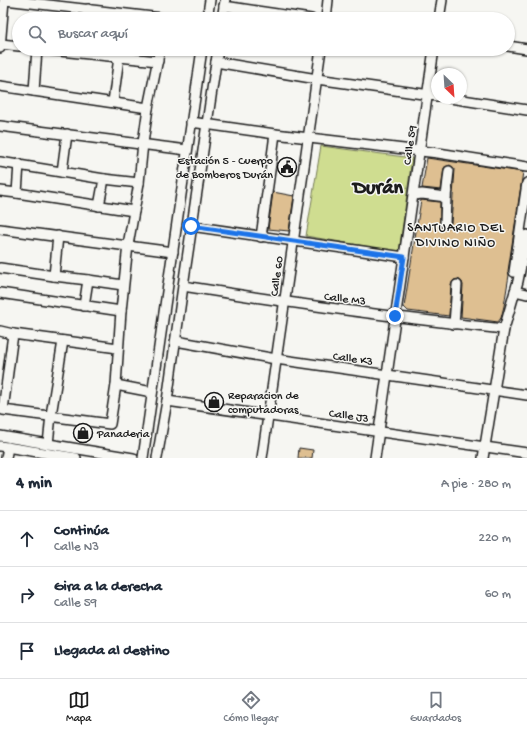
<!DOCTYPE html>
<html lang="es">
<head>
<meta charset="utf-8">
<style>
	body { margin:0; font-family:"Gochi Hand",sans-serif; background:#f6f6f7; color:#1f2937 }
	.compass { position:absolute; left:431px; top:68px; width:36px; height:36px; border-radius:50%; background:#fff; box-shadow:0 1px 3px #0004; rotate:155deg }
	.stop { position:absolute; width:12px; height:12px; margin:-9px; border:3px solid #1a73e8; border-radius:50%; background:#fff }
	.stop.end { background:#1a73e8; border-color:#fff; box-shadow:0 1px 4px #0008 }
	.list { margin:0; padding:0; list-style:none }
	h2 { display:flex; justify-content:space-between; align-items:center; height:52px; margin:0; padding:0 16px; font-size:17px }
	h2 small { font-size:13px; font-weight:400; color:#747a83 }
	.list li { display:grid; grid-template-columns:26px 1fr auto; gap:12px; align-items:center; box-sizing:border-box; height:56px; padding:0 16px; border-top:1px solid #e0e1e3 }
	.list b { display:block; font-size:15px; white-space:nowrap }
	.list p { margin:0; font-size:13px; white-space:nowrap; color:#747a83 }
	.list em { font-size:13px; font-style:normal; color:#747a83 }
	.icon { flex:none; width:22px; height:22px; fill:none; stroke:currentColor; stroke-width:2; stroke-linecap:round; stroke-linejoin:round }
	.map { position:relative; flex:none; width:527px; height:458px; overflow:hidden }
	.search { position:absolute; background:#fff; box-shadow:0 1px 3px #0004; left:12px; right:12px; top:12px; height:44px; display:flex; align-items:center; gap:10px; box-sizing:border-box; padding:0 14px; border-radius:22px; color:#747a83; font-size:15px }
	.sheet { height:220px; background:#fff }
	nav { display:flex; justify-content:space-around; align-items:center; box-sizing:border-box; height:56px; border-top:1px solid #e0e1e3; background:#fff; font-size:11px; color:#747a83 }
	nav a { display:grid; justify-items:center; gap:2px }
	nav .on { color:#1c1c1c }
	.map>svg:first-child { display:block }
</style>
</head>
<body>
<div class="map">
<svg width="527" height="458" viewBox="0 0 527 458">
	<rect width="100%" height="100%" fill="#f6f6f2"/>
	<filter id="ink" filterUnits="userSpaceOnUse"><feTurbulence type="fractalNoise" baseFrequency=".025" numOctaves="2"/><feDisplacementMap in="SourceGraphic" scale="8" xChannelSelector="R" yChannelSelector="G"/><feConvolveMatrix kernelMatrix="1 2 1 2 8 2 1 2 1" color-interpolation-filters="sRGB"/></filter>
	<g filter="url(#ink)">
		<path fill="#cfdd90" stroke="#767c56" d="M321 146 412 158 399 252 306 236Z"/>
		<g fill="#debf91" stroke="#1c1c1c">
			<path d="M427 158 523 172 508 271 509 275 504 306 501 318 498 322 461 317 463 285 462 282 458 279 454 280 451 284 449 316 408 311 404 307 421 200 440 202V226L444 229 447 228 451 223 455 169 450 165 444 168 441 190 422 188Z"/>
			<path d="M273 192 294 196 289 231 268 229Z"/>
			<path d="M81 428 86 429 84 439 79 438Z"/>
			<path d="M299 448 313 450 312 458H298Z"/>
		</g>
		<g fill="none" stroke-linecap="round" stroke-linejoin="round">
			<g stroke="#1c1c1c" stroke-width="12">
				<g id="minor">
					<path d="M5 0 170 19"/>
					<path d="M224 6 311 19"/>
					<path d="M86 19 88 9"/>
					<path d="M207 19 210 0"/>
					<path d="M222 19 225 1"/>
					<path d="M326 19 328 0"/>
					<path d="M439 19 442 0"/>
					<path d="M1 44 19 46"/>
					<path d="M508 46 527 49"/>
					<path d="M0 48 4 0"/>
					<path d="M40 49 158 61"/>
					<path d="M216 62 317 79 437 96"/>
					<path d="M0 86 148 108"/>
					<path d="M34 91 37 49"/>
					<path d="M450 98 527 110"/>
					<path d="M113 102 119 57"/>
					<path d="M191 122 275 134 438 153 527 167"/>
					<path d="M0 126 187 150"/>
					<path d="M0 162 104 179 99 206"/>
					<path d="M19 164 17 193 134 211"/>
					<path d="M62 172 67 134"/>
					<path d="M104 179 139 183"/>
					<path d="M0 191 17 193"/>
					<path d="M414 195 422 194 446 197 445 223"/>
					<path d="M446 197 449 171"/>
					<path d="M191 226 404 257"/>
					<path d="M0 229 173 252"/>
					<path d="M58 236 54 276 88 280"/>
					<path d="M261 237 275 134"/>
					<path d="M0 268 54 276"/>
					<path d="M514 272 527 183"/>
					<path d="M183 286C289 303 396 318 504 329"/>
					<path d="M515 291 527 294"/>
					<path d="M0 293 121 311"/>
					<path d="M84 306 88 280 123 285"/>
					<path d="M454 324 457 285"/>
					<path d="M0 331 13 334"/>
					<path d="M176 341 276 359 527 395"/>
					<path d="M118 348 13 334 3 410 110 424 116 385 121 311 128 245 139 183 143 143 148 108 160 49"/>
					<path d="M116 385 152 392"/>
					<path d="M167 401 527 453"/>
					<path d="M0 436 133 458"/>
					<path d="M48 444 51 415 63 341"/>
					<path d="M0 446 76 458"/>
					<path d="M6 458 8 447"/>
					<path d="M143 458 202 49"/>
					<path d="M157 458 167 401 183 286 218 49"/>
					<path d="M262 458 321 49"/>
					<path d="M375 458 434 49"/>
					<path d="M483 458 504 329 518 281 527 235"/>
				</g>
			</g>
			<use href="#minor" stroke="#f6f6f2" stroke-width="9"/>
		</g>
	</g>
	<g fill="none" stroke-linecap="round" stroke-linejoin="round" filter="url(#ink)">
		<path stroke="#1a73e8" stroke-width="5" d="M191 226 404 257 395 316"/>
	</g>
	<defs>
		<g id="civic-ring" transform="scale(1)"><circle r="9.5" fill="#f6f6f2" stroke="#1c1c1c" stroke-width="1.5"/><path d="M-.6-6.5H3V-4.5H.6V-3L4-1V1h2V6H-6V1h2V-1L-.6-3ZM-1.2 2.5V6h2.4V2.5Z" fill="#1c1c1c"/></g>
		<g id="shop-ring" transform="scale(1)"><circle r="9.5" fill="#f6f6f2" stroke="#1c1c1c" stroke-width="1.5"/><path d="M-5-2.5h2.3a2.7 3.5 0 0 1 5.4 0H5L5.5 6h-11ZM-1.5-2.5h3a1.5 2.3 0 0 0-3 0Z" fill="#1c1c1c"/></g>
	</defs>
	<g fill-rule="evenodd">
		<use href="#civic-ring" x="287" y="167"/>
		<use href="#shop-ring" x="214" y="402"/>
		<use href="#shop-ring" x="83" y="433"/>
	</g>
	<g text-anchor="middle" stroke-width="3" stroke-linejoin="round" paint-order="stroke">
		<g font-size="12" fill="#1c1c1c" stroke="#f6f6f2">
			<text transform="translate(409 145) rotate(-82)" y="4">Calle 59</text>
			<text transform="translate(276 276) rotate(-82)" y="4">Calle 60</text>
			<text transform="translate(345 298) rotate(7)" y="4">Calle M3</text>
			<text transform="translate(353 358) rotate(8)" y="4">Calle K3</text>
			<text transform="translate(349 415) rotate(8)" y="4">Calle J3</text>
		</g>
		<g font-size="12" fill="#1c1c1c" stroke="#f6f6f2" text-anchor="start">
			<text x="273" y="164" text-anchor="end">Estación 5 - Cuerpo<tspan x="273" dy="14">de Bomberos Durán</tspan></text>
			<text x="228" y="399">Reparacion de<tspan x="228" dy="14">computadoras</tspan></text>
			<text x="97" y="437">Panaderia</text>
		</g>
		<g font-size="13" letter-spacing="1" fill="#1c1c1c" stroke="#f6f6f2">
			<text x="456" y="231">SANTUARIO DEL<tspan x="456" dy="15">DIVINO NIÑO</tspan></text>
		</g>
		<g font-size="20" font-weight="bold" fill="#1c1c1c" stroke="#f6f6f2">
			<text x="378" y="193">Durán</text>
		</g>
	</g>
</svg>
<svg class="compass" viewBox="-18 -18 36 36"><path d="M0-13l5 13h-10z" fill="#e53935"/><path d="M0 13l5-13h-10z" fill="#747a83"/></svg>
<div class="stop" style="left:191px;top:226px"></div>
<div class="stop end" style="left:395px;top:316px"></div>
<div class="search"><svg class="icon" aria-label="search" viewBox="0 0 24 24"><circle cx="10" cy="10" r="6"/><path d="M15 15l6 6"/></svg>Buscar aquí</div>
</div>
<section class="sheet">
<h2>4 min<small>A pie · 280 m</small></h2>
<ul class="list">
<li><svg class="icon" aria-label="ahead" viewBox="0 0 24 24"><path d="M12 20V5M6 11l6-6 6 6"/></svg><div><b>Continúa</b><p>Calle N3</p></div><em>220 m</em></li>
<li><svg class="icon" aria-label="right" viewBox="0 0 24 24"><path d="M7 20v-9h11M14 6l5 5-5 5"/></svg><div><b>Gira a la derecha</b><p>Calle 59</p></div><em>60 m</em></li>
<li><svg class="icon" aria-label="arrive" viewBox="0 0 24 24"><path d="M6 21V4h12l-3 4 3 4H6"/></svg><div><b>Llegada al destino</b></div></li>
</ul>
</section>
<nav>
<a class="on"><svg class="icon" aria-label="map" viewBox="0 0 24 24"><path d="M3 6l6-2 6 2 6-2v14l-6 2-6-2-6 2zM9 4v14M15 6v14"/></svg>Mapa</a>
<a><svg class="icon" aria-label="directions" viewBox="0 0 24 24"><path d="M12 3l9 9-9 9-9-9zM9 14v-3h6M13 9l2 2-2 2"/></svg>Cómo llegar</a>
<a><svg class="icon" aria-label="saved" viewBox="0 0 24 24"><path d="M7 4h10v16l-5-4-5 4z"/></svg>Guardados</a>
</nav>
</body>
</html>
